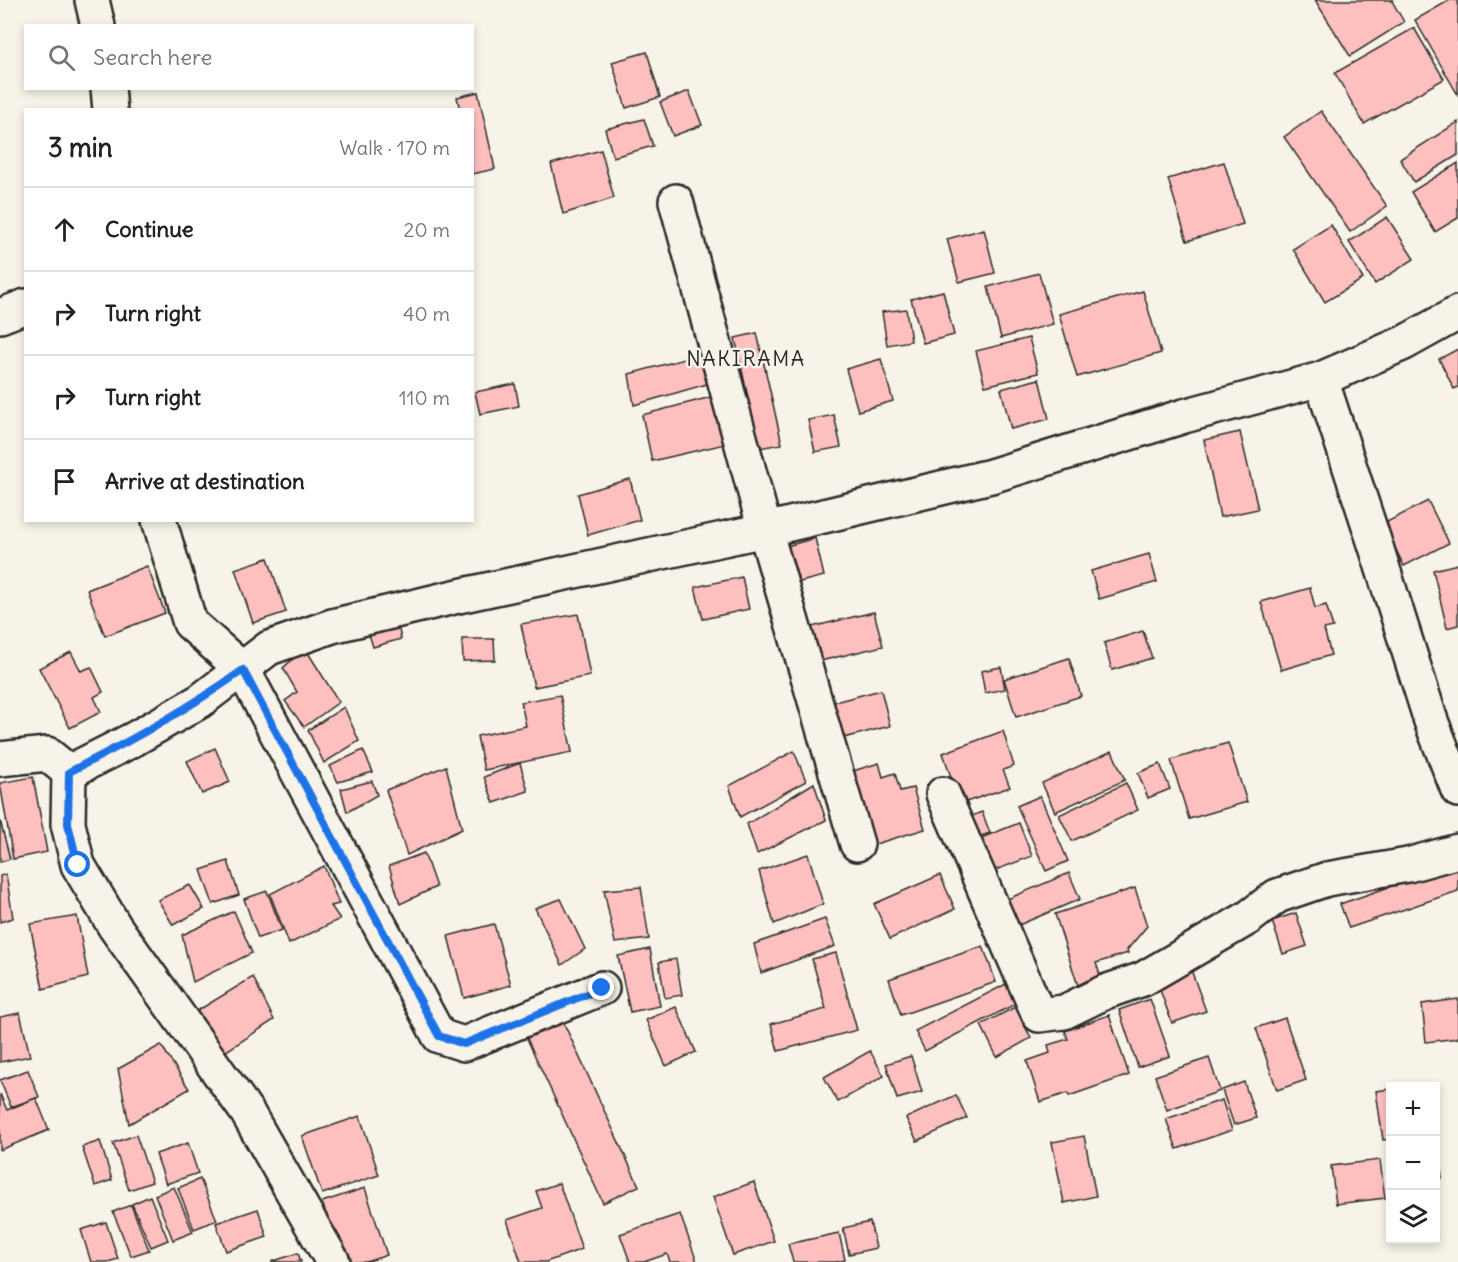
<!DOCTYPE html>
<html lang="en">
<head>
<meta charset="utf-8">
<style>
	body { margin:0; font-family:Delius,sans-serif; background:#f2f2f2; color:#222 }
	.controls { position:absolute; right:18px; bottom:18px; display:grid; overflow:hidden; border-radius:0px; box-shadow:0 3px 9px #0003 }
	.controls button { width:54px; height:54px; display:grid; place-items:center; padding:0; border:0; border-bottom:2px solid #e0e0e0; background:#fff; color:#222; font:30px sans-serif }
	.stop { position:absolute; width:18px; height:18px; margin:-14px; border:4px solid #1a73e8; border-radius:50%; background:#fff }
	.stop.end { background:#1a73e8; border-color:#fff; box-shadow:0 2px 6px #0008 }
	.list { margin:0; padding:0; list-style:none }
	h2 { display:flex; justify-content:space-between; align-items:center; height:78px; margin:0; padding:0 24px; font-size:26px }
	h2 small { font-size:20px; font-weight:400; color:#767676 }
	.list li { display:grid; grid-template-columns:39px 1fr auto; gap:18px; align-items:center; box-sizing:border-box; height:84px; padding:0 24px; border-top:2px solid #e0e0e0 }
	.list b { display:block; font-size:22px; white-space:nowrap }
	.list em { font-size:20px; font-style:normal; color:#767676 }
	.icon { flex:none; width:33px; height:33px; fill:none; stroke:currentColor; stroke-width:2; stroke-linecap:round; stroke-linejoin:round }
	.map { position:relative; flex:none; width:1458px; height:1262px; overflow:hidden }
	.search { position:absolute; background:#fff; box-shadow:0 3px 9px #0003; left:24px; top:24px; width:450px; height:66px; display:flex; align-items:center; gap:15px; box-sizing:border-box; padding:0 21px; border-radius:0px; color:#767676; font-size:22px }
	.panel { position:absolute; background:#fff; box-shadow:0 3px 9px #0003; left:24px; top:108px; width:450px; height:414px; border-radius:0px }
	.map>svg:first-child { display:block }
</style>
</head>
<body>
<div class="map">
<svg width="1458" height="1262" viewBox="0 0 1458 1262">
	<rect width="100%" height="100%" fill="#f7f3e8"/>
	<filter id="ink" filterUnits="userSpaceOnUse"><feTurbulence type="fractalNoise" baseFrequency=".0167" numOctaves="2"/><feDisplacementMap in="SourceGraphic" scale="12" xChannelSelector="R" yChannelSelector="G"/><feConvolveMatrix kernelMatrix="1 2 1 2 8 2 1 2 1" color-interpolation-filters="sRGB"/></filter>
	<g filter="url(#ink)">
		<g fill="#fdc0bf" stroke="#2b2b2b" stroke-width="1.5">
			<path d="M1315 0H1394L1392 1 1404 22 1350 56Z"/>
			<path d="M1450 0H1458V95L1415 20Z"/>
			<path d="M1414 28 1444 79 1364 124 1335 73Z"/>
			<path d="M647 52 660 97 626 108 612 62Z"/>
			<path d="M689 91 702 125 673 136 660 102Z"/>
			<path d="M478 92 495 169 472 174V110H460L457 97Z"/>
			<path d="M1321 111 1387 206 1350 232 1284 137Z"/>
			<path d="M644 119 653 146 613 157 605 129Z"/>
			<path d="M1458 122V155L1414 182 1400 159Z"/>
			<path d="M601 150 614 198 563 214 551 164Z"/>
			<path d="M1224 162 1243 224 1187 241 1168 179Z"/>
			<path d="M1458 163V218L1435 232 1411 192Z"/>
			<path d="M1387 217 1414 259 1375 284 1349 242Z"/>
			<path d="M1331 225 1363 279 1325 302 1293 249Z"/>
			<path d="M984 229 995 273 959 282 947 239Z"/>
			<path d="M1039 273 1053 324 1001 338 988 287Z"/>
			<path d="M943 291 954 335 923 343 911 299Z"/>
			<path d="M1143 291 1161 353 1077 377 1059 314Z"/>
			<path d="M906 309 911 341 887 345 882 312Z"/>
			<path d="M757 333 782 444 759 448 735 338Z"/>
			<path d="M1029 338 1038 373 985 386 976 351Z"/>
			<path d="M1458 349V387L1454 389 1439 359Z"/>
			<path d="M699 355 707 384 634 405 629 374Z"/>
			<path d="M881 359 893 401 858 411 846 369Z"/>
			<path d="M1039 379 1049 419 1011 429 1001 389Z"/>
			<path d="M515 384 519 406 480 414 475 392Z"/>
			<path d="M715 396 725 444 652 461 642 415Z"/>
			<path d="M834 415 841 447 815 452 808 420Z"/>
			<path d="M1240 432 1258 509 1220 517 1204 440Z"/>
			<path d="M630 479 640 520 588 535 578 494Z"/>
			<path d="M1428 501 1449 543 1404 566 1383 524Z"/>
			<path d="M815 538 824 576 796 583 787 546Z"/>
			<path d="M1149 554 1157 582 1099 599 1091 571Z"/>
			<path d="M268 558 286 612 253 623 235 569Z"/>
			<path d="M1458 564V625L1447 628 1433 570Z"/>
			<path d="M147 566 165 613 105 636 87 590Z"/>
			<path d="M742 577 749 609 703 619 695 587Z"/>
			<path d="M1310 588 1315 608 1326 605 1333 627 1324 629 1331 655 1281 670 1261 602Z"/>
			<path d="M395 612 401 639 373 647 365 621Z"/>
			<path d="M874 612 883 646 812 663 803 629Z"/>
			<path d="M578 614 590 676 534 687 521 624Z"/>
			<path d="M1143 631 1152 658 1112 670 1104 643Z"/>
			<path d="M462 639H494L495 660 463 661Z"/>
			<path d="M305 648 339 702 304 727 285 701 297 692 283 668Z"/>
			<path d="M71 652 81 671 91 667 103 692 94 697 101 712 70 728 39 668Z"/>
			<path d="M1069 658 1081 696 1016 717 1004 679Z"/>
			<path d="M1001 667 1005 689 985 693 981 671Z"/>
			<path d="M881 690 890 726 832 741 823 705Z"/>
			<path d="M560 695 572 752 484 770 477 736 526 726 521 702Z"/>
			<path d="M344 707 359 741 324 763 308 730Z"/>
			<path d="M1003 731 1014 766 1003 770 1010 787 960 804 943 753Z"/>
			<path d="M1228 743 1247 802 1189 819 1171 760Z"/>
			<path d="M215 748 230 782 202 794 187 761Z"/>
			<path d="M363 750 373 772 338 782 330 766Z"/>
			<path d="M794 751 806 781 740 817 729 786Z"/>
			<path d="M1112 751 1125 780 1055 812 1042 783Z"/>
			<path d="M520 763 528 791 494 803 484 777Z"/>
			<path d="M879 763 883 777 895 773 900 791 913 788 925 829 862 848 840 775Z"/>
			<path d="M1160 764 1170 789 1148 798 1138 773Z"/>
			<path d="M446 766 462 829 407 855 386 790Z"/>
			<path d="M33 777 47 852 13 859 0 783Z"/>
			<path d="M372 781 377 795 347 812 341 789Z"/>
			<path d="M814 783 826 820 757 854 747 824Z"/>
			<path d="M1126 783 1138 810 1072 841 1059 815Z"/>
			<path d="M1040 796 1068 861 1046 871 1017 806Z"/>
			<path d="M982 812 990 833 966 841 959 821Z"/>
			<path d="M0 820 10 859 0 862Z"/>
			<path d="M1019 823 1032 856 983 875 971 842Z"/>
			<path d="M424 853 436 887 400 904 389 866Z"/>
			<path d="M808 854 823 904 774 924 759 871Z"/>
			<path d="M228 861 239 895 213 904 201 870Z"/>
			<path d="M1458 863V891L1349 928 1340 904Z"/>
			<path d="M324 866 339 904 331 906 340 919 289 944 270 894Z"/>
			<path d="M1069 873 1080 899 1007 930 996 904Z"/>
			<path d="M6 874 13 918 0 922V876Z"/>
			<path d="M940 875 955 909 890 939 874 904Z"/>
			<path d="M190 885 204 909 173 925 158 900Z"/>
			<path d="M641 887 649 939 615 943 604 890Z"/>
			<path d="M1135 888 1147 926 1127 950 1128 953 1096 963 1103 984 1080 992 1055 914Z"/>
			<path d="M267 891 282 930 258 938 244 899Z"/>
			<path d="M561 899 585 949 562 965 535 908Z"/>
			<path d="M234 911 252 953 193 982 182 935Z"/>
			<path d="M1296 913 1307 946 1283 954 1272 921Z"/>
			<path d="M77 916 88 977 43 989 30 924Z"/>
			<path d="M825 919 835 946 761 973 754 944Z"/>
			<path d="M494 924 511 985 464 998 448 936Z"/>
			<path d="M983 946 996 982 901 1015 889 979Z"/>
			<path d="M650 949 660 1006 630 1012 618 956Z"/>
			<path d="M836 953 857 1030 778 1051 771 1024 826 1009 812 959Z"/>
			<path d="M676 959 682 995 665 998 659 962Z"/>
			<path d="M1190 967 1206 1011 1172 1023 1156 979Z"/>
			<path d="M253 977 274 1020 225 1052 197 1011Z"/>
			<path d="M1008 983 1019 1002 925 1051 915 1031Z"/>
			<path d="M1150 999 1170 1056 1138 1067 1119 1010Z"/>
			<path d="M1458 999V1038L1426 1042 1422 1004Z"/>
			<path d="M554 1002 639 1186 603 1203 518 1019Z"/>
			<path d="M676 1007 696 1052 666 1066 646 1020Z"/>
			<path d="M1015 1007 1031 1038 997 1057 981 1025Z"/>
			<path d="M20 1013 30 1056 0 1062V1017Z"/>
			<path d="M1109 1015 1129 1075 1069 1096 1068 1093 1040 1102 1027 1061 1050 1053 1048 1045 1068 1039 1065 1031Z"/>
			<path d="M1285 1018 1306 1080 1277 1090 1256 1028Z"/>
			<path d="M161 1045 189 1089 129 1124 118 1069Z"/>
			<path d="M870 1051 884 1076 838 1102 824 1077Z"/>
			<path d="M911 1056 922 1092 897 1099 886 1064Z"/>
			<path d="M1209 1058 1220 1091 1167 1110 1155 1076Z"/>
			<path d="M28 1070 39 1097 11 1107 0 1080Z"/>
			<path d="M1244 1082 1256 1118 1234 1125 1222 1090Z"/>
			<path d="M1390 1089V1139L1383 1140 1376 1091Z"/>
			<path d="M0 1094 7 1110 36 1098 49 1130 0 1150Z"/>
			<path d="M956 1095 967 1118 917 1141 906 1118Z"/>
			<path d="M1222 1100 1232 1130 1177 1149 1166 1119Z"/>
			<path d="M360 1116 379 1175 322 1194 302 1136Z"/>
			<path d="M136 1135 152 1182 129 1190 113 1143Z"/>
			<path d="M1084 1136 1096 1196 1064 1203 1052 1142Z"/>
			<path d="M100 1141 112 1180 95 1186 82 1147Z"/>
			<path d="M1436 1141H1437L1442 1178 1436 1179Z"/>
			<path d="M188 1143 198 1173 166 1184 156 1154Z"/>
			<path d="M1380 1160 1385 1198 1336 1204 1331 1166Z"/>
			<path d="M200 1179 217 1220 194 1229 178 1188Z"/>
			<path d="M754 1182 774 1241 733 1255 713 1197Z"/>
			<path d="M559 1183 582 1249 546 1262H521L507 1220 542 1208 536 1191Z"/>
			<path d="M174 1187 193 1232 173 1240 155 1195Z"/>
			<path d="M365 1188 387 1255 366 1262H342L322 1202Z"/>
			<path d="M150 1196 168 1240 151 1247 132 1204Z"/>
			<path d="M131 1205 149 1250 131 1256 113 1212Z"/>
			<path d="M258 1209 267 1237 226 1251 216 1223Z"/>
			<path d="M680 1214 697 1262H670L667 1254 644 1262H630L620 1234Z"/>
			<path d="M106 1222 118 1259 108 1262H91L81 1230Z"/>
			<path d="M870 1222 876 1248 849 1254 843 1228Z"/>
			<path d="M839 1233 845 1260 836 1262H793L788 1244Z"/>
			<path d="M298 1253 301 1262H271Z"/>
		</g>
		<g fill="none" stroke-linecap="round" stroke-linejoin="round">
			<g stroke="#2b2b2b" stroke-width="38">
				<g id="street">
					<path d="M92 0 98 26"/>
					<path d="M108 88 110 110"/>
					<path d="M676 201 765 530 857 844"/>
					<path d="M0 316 26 306"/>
					<path d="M1321 379 1377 550 1431 721 1458 790"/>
					<path d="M159 520 190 623 243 670 439 1036 464 1044 602 988"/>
					<path d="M0 759 47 754 69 772 134 739 200 701 269 648 332 626 454 597 765 530 991 476 1184 416 1321 379 1404 343 1458 313"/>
					<path d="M69 772 68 824 78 865 115 927 247 1112 333 1262"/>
					<path d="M943 794 1039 1015 1064 1012 1105 992 1143 979 1248 918 1277 896 1327 879 1408 865 1458 851"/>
				</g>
			</g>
			<use href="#street" stroke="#f7f3e8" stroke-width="33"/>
		</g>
	</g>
	<g fill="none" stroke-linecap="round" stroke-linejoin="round" filter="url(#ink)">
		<path stroke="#1a73e8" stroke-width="8" d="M78 865 68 824 69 772C131 741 187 710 243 670L439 1036 464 1044 602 988"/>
	</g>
	<g text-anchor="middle" stroke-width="5" stroke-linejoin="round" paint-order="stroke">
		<g font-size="21" letter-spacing="1.5" fill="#2b2b2b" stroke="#f7f3e8">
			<text x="746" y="366">NAKIRAMA</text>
		</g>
	</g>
</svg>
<div class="controls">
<button>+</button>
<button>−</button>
<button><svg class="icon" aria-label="layers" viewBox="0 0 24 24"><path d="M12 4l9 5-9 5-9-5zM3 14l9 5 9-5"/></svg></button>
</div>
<div class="stop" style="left:78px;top:865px"></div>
<div class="stop end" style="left:602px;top:988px"></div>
<div class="search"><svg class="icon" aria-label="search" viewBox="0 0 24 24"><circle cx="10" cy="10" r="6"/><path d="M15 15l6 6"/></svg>Search here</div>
<section class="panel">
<h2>3 min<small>Walk · 170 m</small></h2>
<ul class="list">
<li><svg class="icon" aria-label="ahead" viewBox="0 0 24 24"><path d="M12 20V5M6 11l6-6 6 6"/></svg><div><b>Continue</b></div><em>20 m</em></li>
<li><svg class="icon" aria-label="right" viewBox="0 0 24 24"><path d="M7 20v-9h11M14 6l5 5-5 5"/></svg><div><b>Turn right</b></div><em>40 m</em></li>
<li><svg class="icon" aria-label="right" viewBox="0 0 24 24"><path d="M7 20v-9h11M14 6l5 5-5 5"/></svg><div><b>Turn right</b></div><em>110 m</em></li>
<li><svg class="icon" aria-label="arrive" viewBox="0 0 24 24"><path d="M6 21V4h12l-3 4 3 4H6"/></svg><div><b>Arrive at destination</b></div></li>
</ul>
</section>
</div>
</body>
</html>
